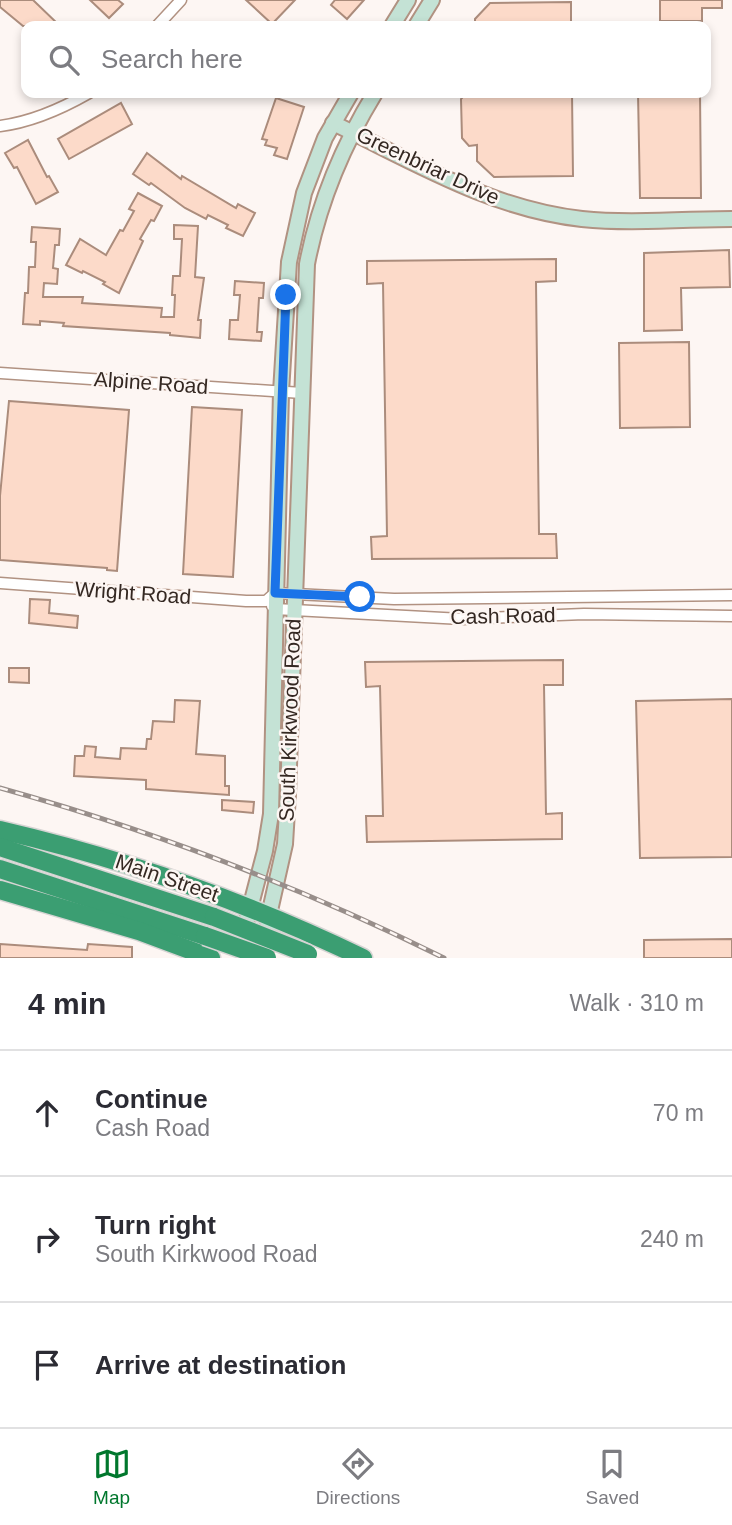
<!DOCTYPE html>
<html lang="en">
<head>
<meta charset="utf-8">
<style>
	body { margin:0; font-family:Arial,sans-serif; background:#f7f7f7; color:#2b2b33 }
	.stop { position:absolute; width:21px; height:21px; margin:-16px; border:5px solid #1a73e8; border-radius:50%; background:#fff }
	.stop.end { background:#1a73e8; border-color:#fff; box-shadow:0 2px 7px #0008 }
	.list { margin:0; padding:0; list-style:none }
	h2 { display:flex; justify-content:space-between; align-items:center; height:91px; margin:0; padding:0 28px; font-size:30px }
	h2 small { font-size:23px; font-weight:400; color:#7c7c81 }
	.list li { display:grid; grid-template-columns:46px 1fr auto; gap:21px; align-items:center; box-sizing:border-box; height:126px; padding:0 28px; border-top:2px solid #e1e1e2 }
	.list b { display:block; font-size:26px; white-space:nowrap }
	.list p { margin:0; font-size:23px; white-space:nowrap; color:#7c7c81 }
	.list em { font-size:23px; font-style:normal; color:#7c7c81 }
	.icon { flex:none; width:38px; height:38px; fill:none; stroke:currentColor; stroke-width:2; stroke-linecap:round; stroke-linejoin:round }
	.map { position:relative; flex:none; width:732px; height:958px; overflow:hidden }
	.search { position:absolute; background:#fff; box-shadow:0 4px 10px #0003; left:21px; right:21px; top:21px; height:77px; display:flex; align-items:center; gap:18px; box-sizing:border-box; padding:0 24px; border-radius:14px; color:#7c7c81; font-size:26px }
	.sheet { height:469px; background:#fff }
	nav { display:flex; justify-content:space-around; align-items:center; box-sizing:border-box; height:98px; border-top:2px solid #e1e1e2; background:#fff; font-size:19px; color:#7c7c81 }
	nav a { display:grid; justify-items:center; gap:4px }
	nav .on { color:#00772d }
	.map>svg:first-child { display:block }
</style>
</head>
<body>
<div class="map">
<svg width="732" height="958" viewBox="0 0 732 958">
	<rect width="100%" height="100%" fill="#fdf6f3"/>
	<g fill="#fcdac9" stroke="#ab8c7c" stroke-width="2">
		<path d="M0 0H33L60 26H23L0 7Z"/>
		<path d="M90 0H118L123 4 109 18Z"/>
		<path d="M246 0H295L272 24Z"/>
		<path d="M335 0H364L347 19 331 5Z"/>
		<path d="M660 0H722V8H702V21H660Z"/>
		<path d="M571 2V26H475V19L490 3Z"/>
		<path d="M466 93H572L573 176 494 177 477 161V145L469 146 462 138 461 99Z"/>
		<path d="M638 93H700L701 198H640Z"/>
		<path d="M276 98 304 107 287 159 274 155 277 148 265 145 267 140 262 139Z"/>
		<path d="M121 103 132 124 69 159 58 139Z"/>
		<path d="M28 140 47 177 49 176 58 192 36 204 17 167 14 168 5 153Z"/>
		<path d="M147 153 181 179 182 176 236 208 238 204 255 213 243 236 226 228 228 225 208 215 206 219 185 208 151 183 149 185 133 174Z"/>
		<path d="M138 193 162 206 154 221 151 220 140 239 143 241 119 293 103 284 105 282 83 271 82 273 66 265 80 239 106 255 120 230 123 231 134 211 129 209Z"/>
		<path d="M174 225 198 226 195 277 204 278 198 320H201L200 338 170 335V333L63 326 64 323 40 321V325L23 324 25 293H28L29 267H35L36 242H31L32 227 60 229 59 245H55L53 268 58 269 57 284 44 283 43 297H83L82 303 162 308 161 317H174L175 295H172L173 276H180L182 239H174Z"/>
		<path d="M729 250 730 287 681 288 682 330 644 331V253Z"/>
		<path d="M556 259V281L536 282 539 534H556L557 558 372 559 371 537 387 536 383 283 367 284V261Z"/>
		<path d="M235 281 264 283 263 298H259L257 332H262L261 341 229 339 230 320H238L240 295H234Z"/>
		<path d="M689 342 690 427 620 428 619 343Z"/>
		<path d="M9 401 129 410 117 571 107 570V568L0 560V496Z"/>
		<path d="M192 407 242 410 233 577 183 574Z"/>
		<path d="M30 599 50 600 49 613 78 616 77 628 29 623Z"/>
		<path d="M563 660V685H544L546 814 562 813V839L367 842 366 816H383L380 686 366 687 365 662Z"/>
		<path d="M9 668H29V683L9 682Z"/>
		<path d="M732 699V857L640 858 636 701Z"/>
		<path d="M175 700 200 701 196 754 225 756V786H229V795L146 789V780L74 776 75 756H84L85 746 96 747 95 757 120 759 121 748 146 749 147 739H151L153 721 174 722Z"/>
		<path d="M222 800 254 802 253 813 222 810Z"/>
		<path d="M732 939V958H644V940Z"/>
		<path d="M0 944 87 950 88 944 132 947V958H0Z"/>
	</g>
	<g fill="none" stroke-linecap="round" stroke-linejoin="round">
		<g stroke="#b19282" stroke-width="13">
			<g id="street">
				<path d="M157 26 181 0"/>
				<path d="M0 126C32 122 61 109 89 93"/>
				<path d="M0 373 302 393"/>
				<path d="M0 583 246 601H266L275 593 394 599 732 595"/>
				<path d="M272 606 275 609 462 619 584 614 732 616"/>
			</g>
		</g>
		<g stroke="#b19282" stroke-width="18">
			<g id="secondary">
				<path d="M392 26 408 0"/>
				<path d="M416 26 432 0"/>
				<path d="M333 123C414 162 491 209 582 219 631 224 683 219 732 219"/>
				<path d="M242 939 265 851 271 814 281 392 289 262 304 193 325 138 351 93"/>
				<path d="M265 958 269 915 285 844 288 794 307 264C319 202 342 147 375 93"/>
			</g>
		</g>
		<g stroke="#d6d4d3" stroke-width="21">
			<g id="highway">
				<path d="M0 830C125 859 247 902 363 958"/>
				<path d="M0 847 214 917"/>
				<path d="M0 869 205 936"/>
				<path d="M0 890 139 931 211 958"/>
			</g>
		</g>
		<use href="#street" stroke="#fff" stroke-width="10"/>
		<use href="#secondary" stroke="#c4e2d5" stroke-width="14"/>
		<use href="#highway" stroke="#3b9e72" stroke-width="18"/>
		<g stroke="#988e8a" stroke-width="5">
			<path id="rail" d="M0 788C154 831 301 887 444 958"/>
		</g>
		<use href="#rail" stroke="#fdf6f3" stroke-width="2.5" stroke-dasharray="8" stroke-linecap="butt"/>
		<g stroke="#d6d4d3" stroke-width="21" stroke-linecap="butt">
			<g id="highway-bridge">
				<path d="M214 917 308 954"/>
				<path d="M205 936 267 958"/>
			</g>
		</g>
		<use href="#highway-bridge" stroke="#3b9e72" stroke-width="18"/>
	</g>
	<g fill="none" stroke-linecap="round" stroke-linejoin="round">
		<path stroke="#1a73e8" stroke-width="9" d="M286 295 275 593 360 597"/>
	</g>
	<g text-anchor="middle" stroke-width="5" stroke-linejoin="round" paint-order="stroke">
		<g font-size="21" fill="#342822" stroke="#fdf6f3">
			<text transform="translate(428 166) rotate(25)" y="7">Greenbriar Drive</text>
			<text transform="translate(151 383) rotate(4)" y="7">Alpine Road</text>
			<text transform="translate(133 593) rotate(4)" y="7">Wright Road</text>
			<text transform="translate(503 616) rotate(-1)" y="7">Cash Road</text>
			<text transform="translate(290 720) rotate(-88)" y="7">South Kirkwood Road</text>
			<text transform="translate(167 878) rotate(19)" y="7">Main Street</text>
		</g>
	</g>
</svg>
<div class="stop" style="left:360px;top:597px"></div>
<div class="stop end" style="left:286px;top:295px"></div>
<div class="search"><svg class="icon" aria-label="search" viewBox="0 0 24 24"><circle cx="10" cy="10" r="6"/><path d="M15 15l6 6"/></svg>Search here</div>
</div>
<section class="sheet">
<h2>4 min<small>Walk · 310 m</small></h2>
<ul class="list">
<li><svg class="icon" aria-label="ahead" viewBox="0 0 24 24"><path d="M12 20V5M6 11l6-6 6 6"/></svg><div><b>Continue</b><p>Cash Road</p></div><em>70 m</em></li>
<li><svg class="icon" aria-label="right" viewBox="0 0 24 24"><path d="M7 20v-9h11M14 6l5 5-5 5"/></svg><div><b>Turn right</b><p>South Kirkwood Road</p></div><em>240 m</em></li>
<li><svg class="icon" aria-label="arrive" viewBox="0 0 24 24"><path d="M6 21V4h12l-3 4 3 4H6"/></svg><div><b>Arrive at destination</b></div></li>
</ul>
</section>
<nav>
<a class="on"><svg class="icon" aria-label="map" viewBox="0 0 24 24"><path d="M3 6l6-2 6 2 6-2v14l-6 2-6-2-6 2zM9 4v14M15 6v14"/></svg>Map</a>
<a><svg class="icon" aria-label="directions" viewBox="0 0 24 24"><path d="M12 3l9 9-9 9-9-9zM9 14v-3h6M13 9l2 2-2 2"/></svg>Directions</a>
<a><svg class="icon" aria-label="saved" viewBox="0 0 24 24"><path d="M7 4h10v16l-5-4-5 4z"/></svg>Saved</a>
</nav>
</body>
</html>
